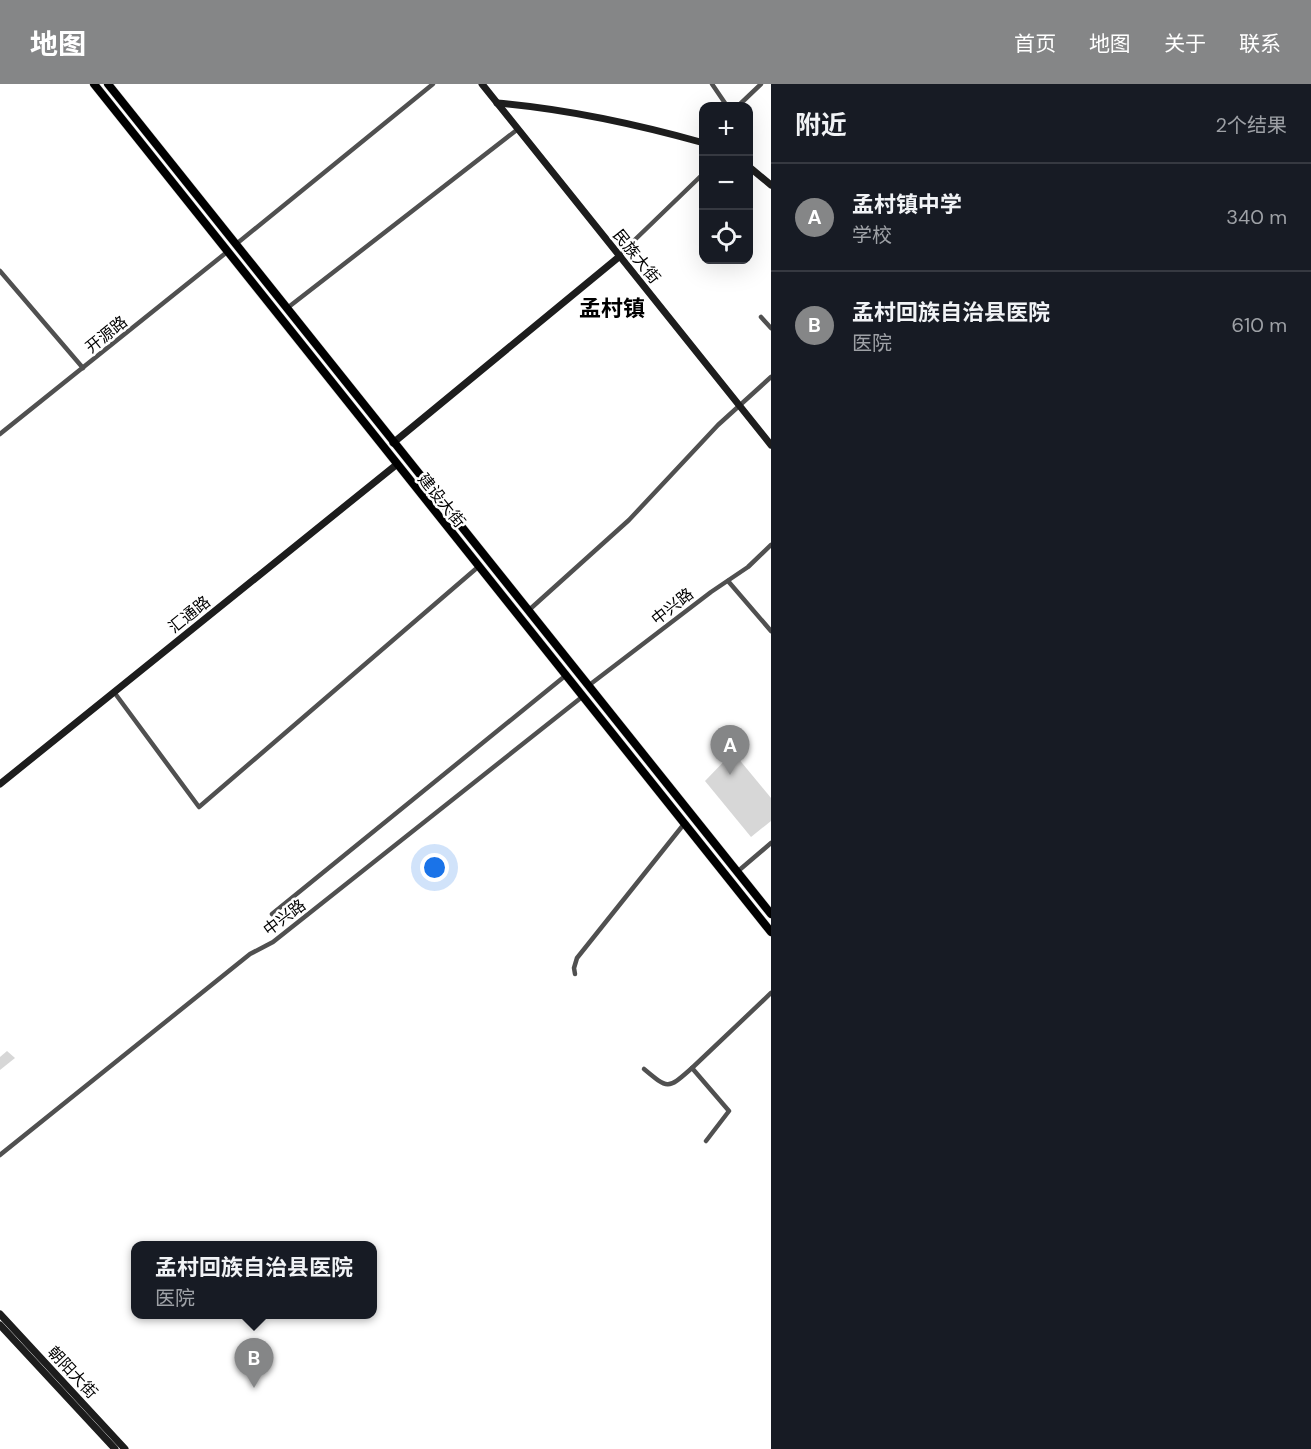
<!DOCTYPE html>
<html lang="zh">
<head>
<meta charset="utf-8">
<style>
	body { margin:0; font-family:"DM Sans","Noto Sans SC",sans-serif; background:#20242c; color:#f1f3f6 }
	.controls { position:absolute; right:18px; top:18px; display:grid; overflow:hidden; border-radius:12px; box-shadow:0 6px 24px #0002 }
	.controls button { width:54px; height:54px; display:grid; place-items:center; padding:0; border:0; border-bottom:2px solid #363941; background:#171b24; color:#f1f3f6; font:30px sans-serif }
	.you { position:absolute; left:435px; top:784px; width:21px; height:21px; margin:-15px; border:4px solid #fff; border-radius:50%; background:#1a73e8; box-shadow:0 0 0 9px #1a73e833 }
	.badge { display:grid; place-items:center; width:39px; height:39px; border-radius:50%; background:#858687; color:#fff; font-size:20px; font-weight:700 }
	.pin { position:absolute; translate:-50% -50px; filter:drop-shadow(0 2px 3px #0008) }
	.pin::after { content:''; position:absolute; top:32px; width:21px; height:18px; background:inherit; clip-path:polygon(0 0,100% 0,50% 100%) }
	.popup { position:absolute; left:131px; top:1157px; width:246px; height:78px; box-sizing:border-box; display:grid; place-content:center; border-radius:12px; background:#171b24; filter:drop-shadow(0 2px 4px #0005); font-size:20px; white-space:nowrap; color:#9ea1a6 }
	.popup b { font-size:22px; color:#f1f3f6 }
	.popup::after { content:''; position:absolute; left:50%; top:100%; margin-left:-12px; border:12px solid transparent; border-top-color:#171b24 }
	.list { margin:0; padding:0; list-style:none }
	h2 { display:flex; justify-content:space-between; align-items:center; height:78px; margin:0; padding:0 24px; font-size:26px }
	h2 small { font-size:20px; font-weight:400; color:#9ea1a6 }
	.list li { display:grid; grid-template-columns:39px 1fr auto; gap:18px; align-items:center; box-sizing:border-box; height:108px; padding:0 24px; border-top:2px solid #363941 }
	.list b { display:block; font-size:22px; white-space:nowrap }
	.list p { margin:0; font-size:20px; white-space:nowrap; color:#9ea1a6 }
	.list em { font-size:20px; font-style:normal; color:#9ea1a6 }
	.icon { flex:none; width:33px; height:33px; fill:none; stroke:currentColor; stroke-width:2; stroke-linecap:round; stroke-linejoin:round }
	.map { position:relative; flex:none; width:771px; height:1365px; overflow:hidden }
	header { display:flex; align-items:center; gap:36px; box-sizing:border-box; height:84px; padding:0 30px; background:#858687; color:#fff }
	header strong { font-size:28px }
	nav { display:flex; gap:33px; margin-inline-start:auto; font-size:21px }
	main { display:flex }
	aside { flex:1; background:#171b24 }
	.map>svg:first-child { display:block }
</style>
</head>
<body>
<header>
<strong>地图</strong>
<nav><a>首页</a><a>地图</a><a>关于</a><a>联系</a></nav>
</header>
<main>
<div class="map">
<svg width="771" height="1365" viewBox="0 0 771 1365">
	<rect width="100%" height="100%" fill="#fff"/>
	<g fill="#d7d7d7">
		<path d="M733 668 771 714V737L751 753 705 697Z"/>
		<path d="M7 967 15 974 0 986V973Z"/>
	</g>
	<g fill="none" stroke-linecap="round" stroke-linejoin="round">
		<g stroke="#dbdbdb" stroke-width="9">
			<g id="primary">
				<path d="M94 0 771 848"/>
				<path d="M108 0 771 830"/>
			</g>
		</g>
		<g stroke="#505050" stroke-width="4.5">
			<path d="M712 0 727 22"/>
			<path d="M738 22 761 0"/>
			<path d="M235 161 433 0"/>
			<path d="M619 171 704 89"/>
			<path d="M0 187 83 284"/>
			<path d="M286 225 518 45"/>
			<path d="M761 233 771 244"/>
			<path d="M0 350 227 168"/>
			<path d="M728 497 771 547"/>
			<path d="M529 526 629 436 718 341 771 293"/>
			<path d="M588 602 711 508 748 483 771 461"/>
			<path d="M114 608 199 723 478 483"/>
			<path d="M737 788 771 759"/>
			<path d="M272 830 565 592"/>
			<path d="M575 890 574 884 577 874 684 740"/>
			<path d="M644 985C669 1006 668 1005 692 984"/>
			<path d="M706 1057 729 1027 692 984 771 909"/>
			<path d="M0 1071 250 870 273 858 582 613"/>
		</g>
		<g stroke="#1d1d1d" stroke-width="7">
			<path d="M482 0 771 361"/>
			<path d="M497 19C567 25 636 40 704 59"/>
			<path d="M748 82 771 101"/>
			<path d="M393 359 620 172"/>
			<path d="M0 700 396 381"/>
			<path d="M0 1230 125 1365"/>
			<path d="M0 1241 115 1365"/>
		</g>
		<use href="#primary" stroke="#000" stroke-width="8"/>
	</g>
	<g text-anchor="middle" stroke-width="5" stroke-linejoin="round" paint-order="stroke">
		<g font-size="16" fill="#000" stroke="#fff">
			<text transform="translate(637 172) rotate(51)" y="6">民族大街</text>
			<text transform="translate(106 250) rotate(-39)" y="6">开源路</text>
			<text transform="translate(442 416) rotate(51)" y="6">建设大街</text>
			<text transform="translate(672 522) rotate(-38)" y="6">中兴路</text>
			<text transform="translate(189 530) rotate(-39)" y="6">汇通路</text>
			<text transform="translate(284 833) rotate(-37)" y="6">中兴路</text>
			<text transform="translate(73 1288) rotate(47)" y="6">朝阳大街</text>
		</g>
		<g font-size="22" font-weight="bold" fill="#000" stroke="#fff">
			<text x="612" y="232">孟村镇</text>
		</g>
	</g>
</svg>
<div class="controls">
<button>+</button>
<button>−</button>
<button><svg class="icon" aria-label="locate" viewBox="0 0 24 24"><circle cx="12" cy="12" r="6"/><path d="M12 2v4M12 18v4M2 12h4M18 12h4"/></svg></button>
</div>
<div class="you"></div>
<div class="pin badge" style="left:730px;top:691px">A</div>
<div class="pin badge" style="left:254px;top:1304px">B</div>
<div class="popup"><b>孟村回族自治县医院</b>医院</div>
</div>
<aside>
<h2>附近<small>2个结果</small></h2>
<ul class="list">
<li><span class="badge">A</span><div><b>孟村镇中学</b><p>学校</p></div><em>340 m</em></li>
<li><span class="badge">B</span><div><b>孟村回族自治县医院</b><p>医院</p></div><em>610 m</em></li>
</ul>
</aside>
</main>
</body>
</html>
